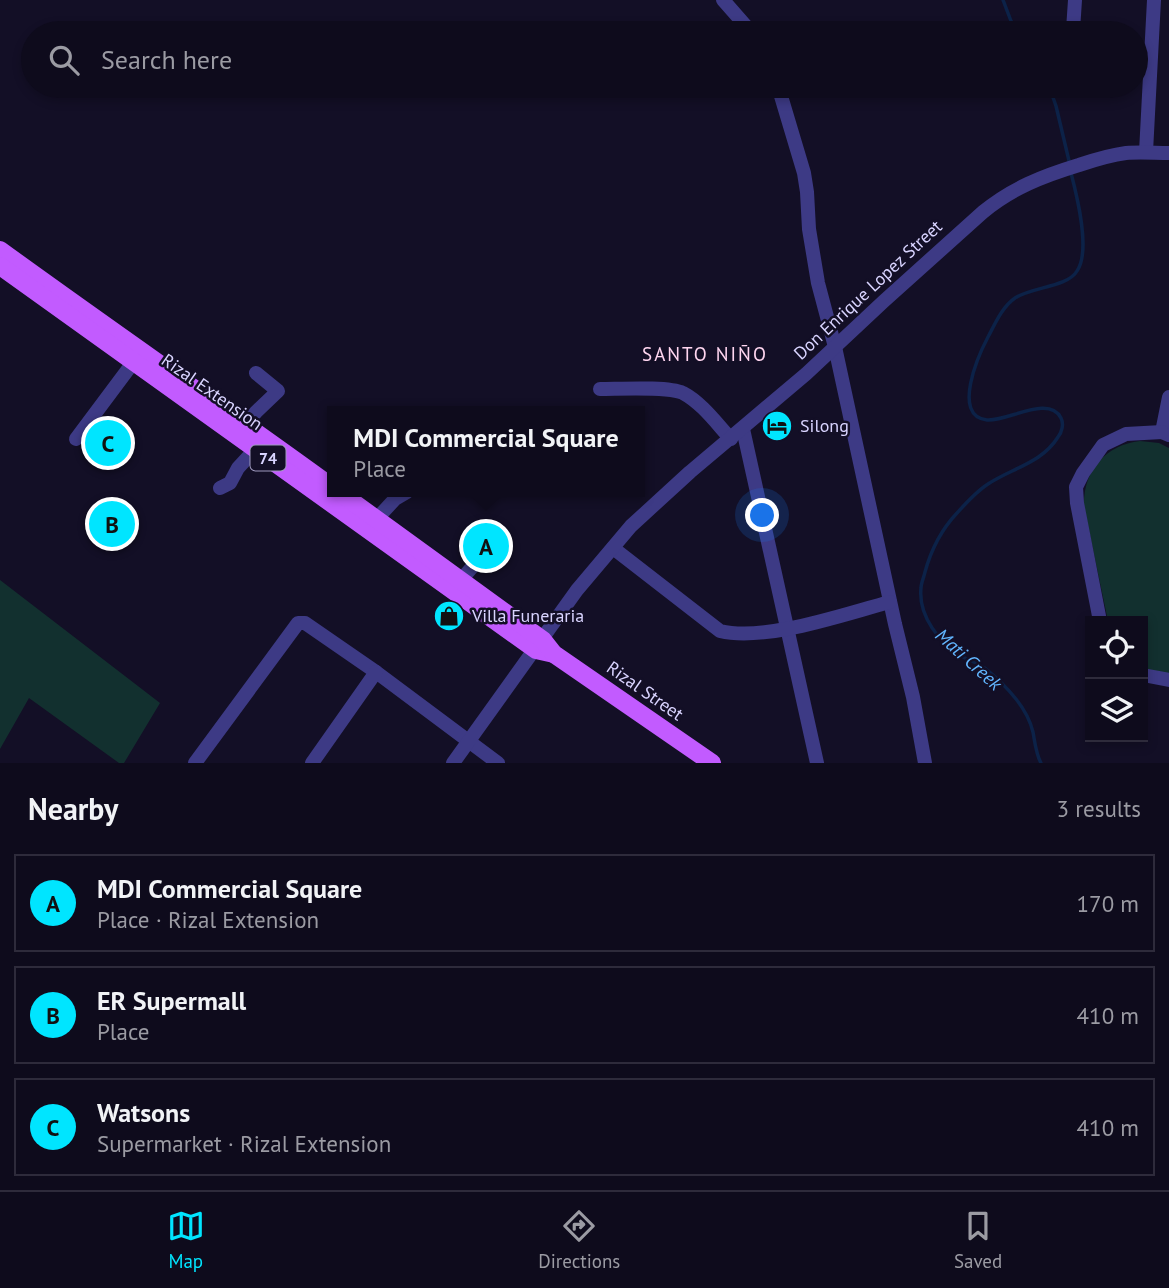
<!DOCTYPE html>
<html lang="en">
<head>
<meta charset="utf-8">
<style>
	body { margin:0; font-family:"PT Sans",sans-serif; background:#171425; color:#f1f3f6 }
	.controls { position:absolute; right:21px; bottom:21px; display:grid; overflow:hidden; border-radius:0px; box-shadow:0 4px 10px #0003 }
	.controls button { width:63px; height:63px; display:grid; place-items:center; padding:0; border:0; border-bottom:2px solid #2e2b3b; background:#0e0b1c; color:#f1f3f6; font:35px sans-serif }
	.you { position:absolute; left:763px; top:516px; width:24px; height:24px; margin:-18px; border:5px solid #fff; border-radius:50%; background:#1a73e8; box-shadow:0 0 0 10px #1a73e833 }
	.badge { display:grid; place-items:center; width:46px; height:46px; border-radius:50%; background:#00e5ff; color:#111; font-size:23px; font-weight:700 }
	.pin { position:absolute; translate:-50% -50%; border:4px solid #fff; box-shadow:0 2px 7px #0006 }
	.popup { position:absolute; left:327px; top:406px; width:318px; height:91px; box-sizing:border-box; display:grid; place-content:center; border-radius:0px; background:#0e0b1c; filter:drop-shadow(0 2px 5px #0005); font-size:23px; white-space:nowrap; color:#9b9ba3 }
	.popup b { font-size:26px; color:#f1f3f6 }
	.popup::after { content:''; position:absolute; left:50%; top:100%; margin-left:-14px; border:14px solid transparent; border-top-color:#0e0b1c }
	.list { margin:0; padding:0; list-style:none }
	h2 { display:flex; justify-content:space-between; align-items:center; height:91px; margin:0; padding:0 28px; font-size:30px }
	h2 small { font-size:23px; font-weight:400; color:#9b9ba3 }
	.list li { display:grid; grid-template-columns:46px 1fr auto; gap:21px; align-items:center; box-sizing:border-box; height:98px; margin:0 14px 14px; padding:0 14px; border:2px solid #2e2b3b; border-radius:0px }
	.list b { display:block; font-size:26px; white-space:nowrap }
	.list p { margin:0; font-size:23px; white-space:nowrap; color:#9b9ba3 }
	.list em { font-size:23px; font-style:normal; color:#9b9ba3 }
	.icon { flex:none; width:38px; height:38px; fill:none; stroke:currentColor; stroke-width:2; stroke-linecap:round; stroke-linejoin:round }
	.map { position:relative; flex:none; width:1169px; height:763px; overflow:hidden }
	.search { position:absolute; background:#0e0b1c; box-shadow:0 4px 10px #0003; left:21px; right:21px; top:21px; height:77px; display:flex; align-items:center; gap:18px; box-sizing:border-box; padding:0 24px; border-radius:38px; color:#9b9ba3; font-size:26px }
	.sheet { height:427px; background:#0e0b1c }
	nav { display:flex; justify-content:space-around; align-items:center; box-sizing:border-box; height:98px; border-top:2px solid #2e2b3b; background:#0e0b1c; font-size:19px; color:#9b9ba3 }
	nav a { display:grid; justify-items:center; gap:4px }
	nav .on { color:#00e5ff }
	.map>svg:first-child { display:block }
</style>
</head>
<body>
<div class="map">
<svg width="1169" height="763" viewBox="0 0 1169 763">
	<rect width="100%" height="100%" fill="#130f26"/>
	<g fill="#12302f">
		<path d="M1140 441 1159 443 1169 448V677L1143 672V621H1108L1084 506C1083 471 1105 445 1140 441Z"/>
		<path d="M0 580 160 703 124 763H119L29 698 0 749Z"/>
	</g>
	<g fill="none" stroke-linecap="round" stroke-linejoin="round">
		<g stroke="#0c2248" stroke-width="3.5">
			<path d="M1003 0 1011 21 1020 33"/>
			<path d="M1049 86 1056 106 1070 165"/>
			<path d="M1041 763C1036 754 1035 743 1033 732 1030 720 1024 709 1016 699 1008 689 997 678 986 669 979 664 971 661 963 657 940 644 918 616 921 588 921 583 924 577 925 572 931 550 941 530 957 513 966 503 977 491 988 484 1012 468 1042 463 1058 437 1062 432 1064 424 1061 418 1049 394 1007 422 987 420 951 416 979 354 988 337 995 324 1002 307 1015 298 1031 287 1068 287 1077 271 1091 251 1077 196 1071 173"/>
		</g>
		<g stroke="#3d3a85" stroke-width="14">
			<path d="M723 0 752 33"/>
			<path d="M1073 30 1075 0"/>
			<path d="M778 86 804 173 807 192 809 229 818 283 835 347 895 624 913 697 925 763"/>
			<path d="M1146 152 1154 0"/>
			<path d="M600 389C619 389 668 386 683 393 702 403 717 424 731 439"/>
			<path d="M1169 397 1162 432 1169 435"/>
			<path d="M246 424 256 412 278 391 256 373"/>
			<path d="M743 429 817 763"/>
			<path d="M76 439 138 356"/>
			<path d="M220 488 230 483 238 468 261 443"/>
			<path d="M371 525 395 499 407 492"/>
			<path d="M613 548 720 631C766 642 844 614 890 602"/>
			<path d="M461 580 474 565"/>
			<path d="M1100 621 1077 503 1076 487 1083 473 1103 445 1126 434 1162 432"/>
			<path d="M1143 675 1169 680"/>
			<path d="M195 763 298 623H305L376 672 498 763"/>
			<path d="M312 763 376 672"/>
			<path d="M453 763 577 590 631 526 690 472 806 374 884 301 983 212C1012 188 1043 176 1079 165 1094 160 1110 155 1126 153 1140 152 1155 153 1169 153"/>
		</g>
		<g stroke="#c25bff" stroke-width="18">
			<path d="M0 250C110 330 222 407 332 487"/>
			<path d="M0 266 536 650 554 654"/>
			<path d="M339 492 543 640 554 654 712 763"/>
		</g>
	</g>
	<defs>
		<g id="hotel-disc" transform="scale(1.575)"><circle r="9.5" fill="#00e5ff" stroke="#130f26"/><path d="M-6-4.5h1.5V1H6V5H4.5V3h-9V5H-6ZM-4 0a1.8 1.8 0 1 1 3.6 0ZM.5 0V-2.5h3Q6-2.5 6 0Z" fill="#111"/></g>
		<g id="shop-disc" transform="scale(1.575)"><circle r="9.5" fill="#00e5ff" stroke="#130f26"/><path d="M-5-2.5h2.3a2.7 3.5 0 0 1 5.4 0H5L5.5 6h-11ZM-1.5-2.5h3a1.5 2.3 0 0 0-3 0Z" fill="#111"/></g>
	</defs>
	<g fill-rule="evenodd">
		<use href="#hotel-disc" x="777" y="426"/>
		<use href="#shop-disc" x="449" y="616"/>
	</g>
	<g text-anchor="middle" stroke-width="5" stroke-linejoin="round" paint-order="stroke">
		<rect fill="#130f26" stroke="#9e99be" stroke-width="2" x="250.5" y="445.5" width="35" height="25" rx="5"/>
		<g font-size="16" font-weight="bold" fill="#d9d4ff">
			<text x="268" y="464">74</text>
		</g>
		<g font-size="18" fill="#d9d4ff" stroke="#130f26">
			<text transform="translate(868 290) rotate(-43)" y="6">Don Enrique Lopez Street</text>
			<text transform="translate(212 392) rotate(35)" y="6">Rizal Extension</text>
			<text transform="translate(645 691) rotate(35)" y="6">Rizal Street</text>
		</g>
		<g font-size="18" fill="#d9d4ff" stroke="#130f26" text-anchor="start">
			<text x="800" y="432">Silong</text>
			<text x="472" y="622">Villa Funeraria</text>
		</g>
		<g font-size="19" letter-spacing="2" fill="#ffd6f0" stroke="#130f26">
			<text x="705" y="361">SANTO NIÑO</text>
		</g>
		<g font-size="19" font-style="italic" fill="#62b6ff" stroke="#130f26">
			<text transform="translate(969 659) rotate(42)" y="7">Mati Creek</text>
		</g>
	</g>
</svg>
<div class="controls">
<button><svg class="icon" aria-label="locate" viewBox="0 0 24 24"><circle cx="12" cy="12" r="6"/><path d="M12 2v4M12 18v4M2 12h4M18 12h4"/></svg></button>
<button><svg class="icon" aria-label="layers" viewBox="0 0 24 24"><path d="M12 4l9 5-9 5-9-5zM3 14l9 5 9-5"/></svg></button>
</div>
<div class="you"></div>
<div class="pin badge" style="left:486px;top:546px">A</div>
<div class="popup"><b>MDI Commercial Square</b>Place</div>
<div class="pin badge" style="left:112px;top:524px">B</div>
<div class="pin badge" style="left:108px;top:443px">C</div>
<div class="search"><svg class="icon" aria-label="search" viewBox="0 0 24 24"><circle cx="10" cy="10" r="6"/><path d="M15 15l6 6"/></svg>Search here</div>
</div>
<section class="sheet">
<h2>Nearby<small>3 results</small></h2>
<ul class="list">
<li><span class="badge">A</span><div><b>MDI Commercial Square</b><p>Place · Rizal Extension</p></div><em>170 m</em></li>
<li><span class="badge">B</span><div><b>ER Supermall</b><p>Place</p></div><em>410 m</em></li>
<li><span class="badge">C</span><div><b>Watsons</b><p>Supermarket · Rizal Extension</p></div><em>410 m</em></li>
</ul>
</section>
<nav>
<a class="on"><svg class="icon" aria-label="map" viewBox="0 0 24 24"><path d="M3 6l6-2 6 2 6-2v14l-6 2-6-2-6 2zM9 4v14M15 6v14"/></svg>Map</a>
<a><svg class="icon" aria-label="directions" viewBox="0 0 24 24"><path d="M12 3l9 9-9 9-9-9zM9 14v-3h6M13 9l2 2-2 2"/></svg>Directions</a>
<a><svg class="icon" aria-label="saved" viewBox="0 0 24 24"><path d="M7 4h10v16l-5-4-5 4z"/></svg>Saved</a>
</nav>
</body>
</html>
